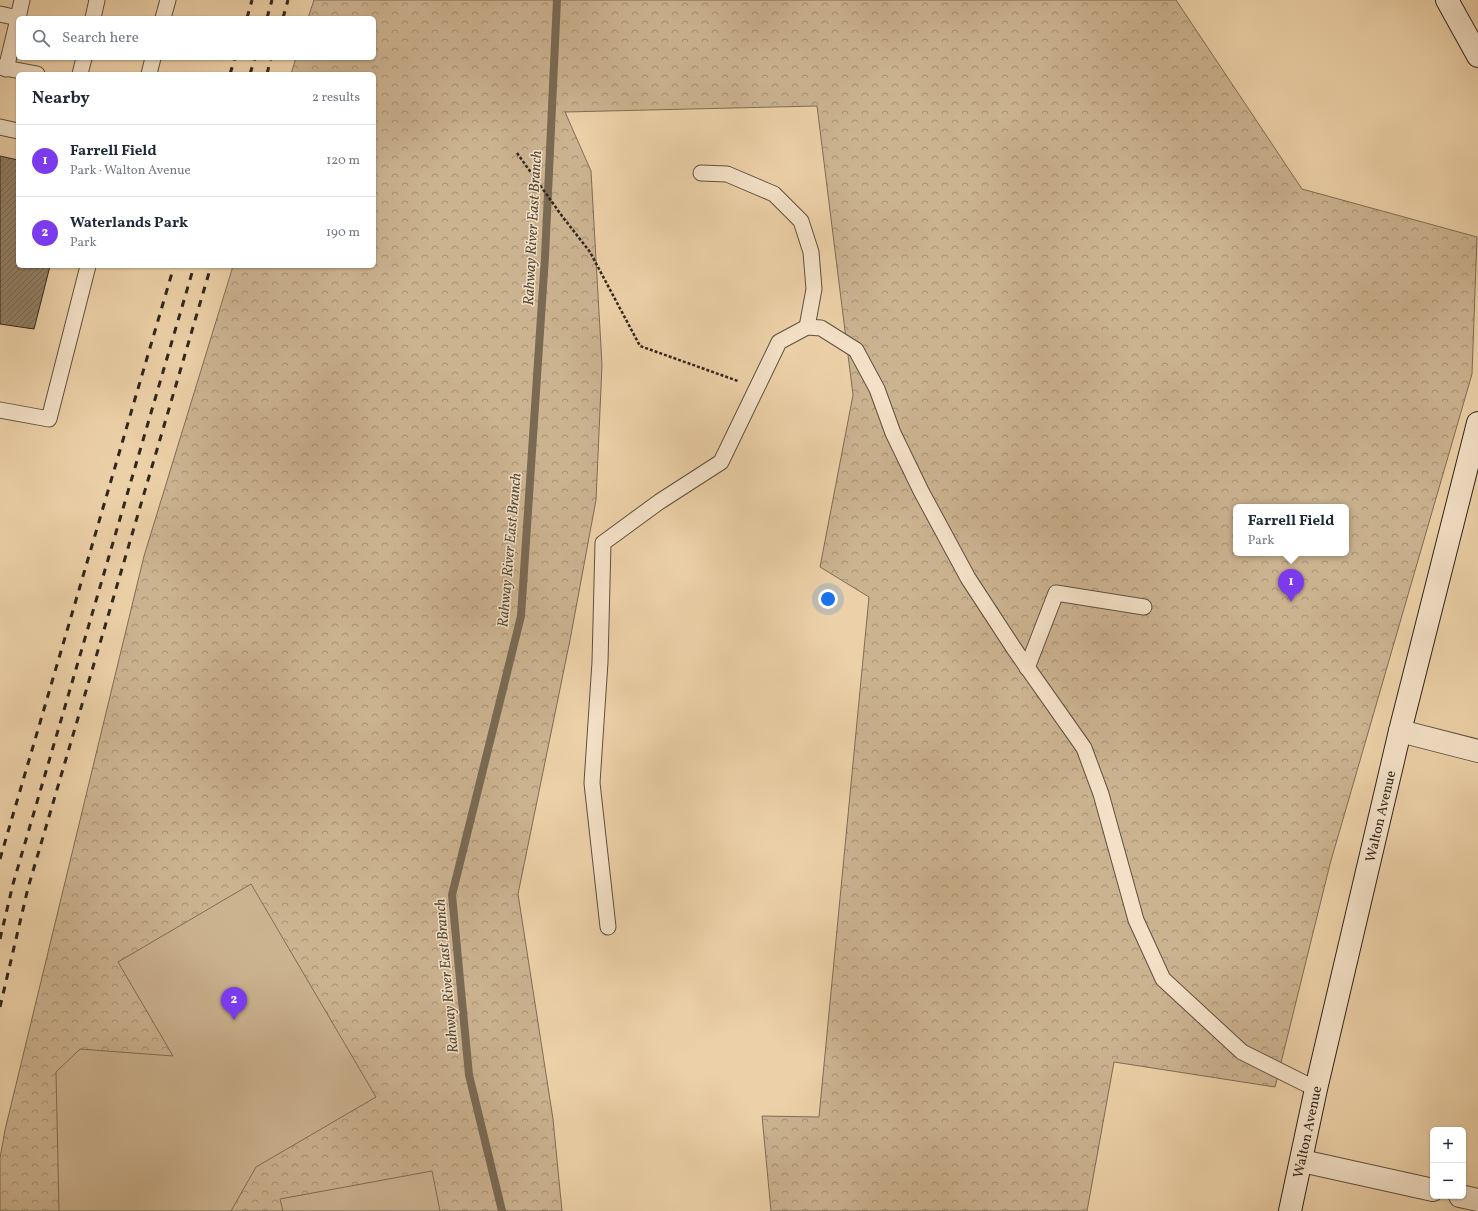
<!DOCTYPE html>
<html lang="en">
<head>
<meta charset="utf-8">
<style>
	body { margin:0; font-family:Vollkorn,serif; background:#f2f2f3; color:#1f2937 }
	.controls { position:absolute; right:12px; bottom:12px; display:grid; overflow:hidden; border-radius:6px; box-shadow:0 1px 3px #0004 }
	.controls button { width:36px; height:36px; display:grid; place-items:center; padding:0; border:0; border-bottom:1px solid #e0e1e3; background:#fff; color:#1f2937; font:20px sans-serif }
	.you { position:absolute; left:828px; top:599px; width:14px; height:14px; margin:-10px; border:3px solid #fff; border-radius:50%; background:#1a73e8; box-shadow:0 0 0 6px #1a73e833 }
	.badge { display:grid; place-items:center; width:26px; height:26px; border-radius:50%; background:#7c3aed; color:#fff; font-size:13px; font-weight:700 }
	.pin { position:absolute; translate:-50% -33px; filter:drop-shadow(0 1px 2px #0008) }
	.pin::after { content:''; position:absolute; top:21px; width:14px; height:12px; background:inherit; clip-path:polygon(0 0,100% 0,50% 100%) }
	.popup { position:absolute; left:1233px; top:504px; width:116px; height:52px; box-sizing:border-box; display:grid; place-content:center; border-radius:6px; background:#fff; filter:drop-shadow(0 1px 3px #0005); font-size:13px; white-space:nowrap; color:#747a83 }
	.popup b { font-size:15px; color:#1f2937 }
	.popup::after { content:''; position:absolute; left:50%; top:100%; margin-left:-8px; border:8px solid transparent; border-top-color:#fff }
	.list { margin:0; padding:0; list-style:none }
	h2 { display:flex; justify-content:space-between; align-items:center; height:52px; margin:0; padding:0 16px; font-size:17px }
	h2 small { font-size:13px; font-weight:400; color:#747a83 }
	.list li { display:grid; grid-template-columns:26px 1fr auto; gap:12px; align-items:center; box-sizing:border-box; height:72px; padding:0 16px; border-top:1px solid #e0e1e3 }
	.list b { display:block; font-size:15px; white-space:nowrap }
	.list p { margin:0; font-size:13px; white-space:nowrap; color:#747a83 }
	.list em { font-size:13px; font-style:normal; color:#747a83 }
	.icon { flex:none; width:22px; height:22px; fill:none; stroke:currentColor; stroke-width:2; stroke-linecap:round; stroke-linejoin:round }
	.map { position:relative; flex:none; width:1478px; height:1211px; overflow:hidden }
	.search { position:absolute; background:#fff; box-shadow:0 1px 3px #0004; left:16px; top:16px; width:360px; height:44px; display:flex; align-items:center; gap:10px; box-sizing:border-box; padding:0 14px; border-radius:6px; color:#747a83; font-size:15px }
	.panel { position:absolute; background:#fff; box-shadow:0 1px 3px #0004; left:16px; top:72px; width:360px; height:196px; border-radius:6px }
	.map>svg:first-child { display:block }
</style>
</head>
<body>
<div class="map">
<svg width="1478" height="1211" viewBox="0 0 1478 1211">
	<defs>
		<pattern id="forest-crowns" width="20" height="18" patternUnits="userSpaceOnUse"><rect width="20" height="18" fill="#ccb390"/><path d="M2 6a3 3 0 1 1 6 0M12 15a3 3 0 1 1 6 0" fill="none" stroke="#a69275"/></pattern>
		<pattern id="building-hatch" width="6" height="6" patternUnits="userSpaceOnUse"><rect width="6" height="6" fill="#917f65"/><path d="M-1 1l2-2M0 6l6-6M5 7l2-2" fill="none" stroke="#776853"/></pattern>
	</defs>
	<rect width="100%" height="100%" fill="#ecd0a7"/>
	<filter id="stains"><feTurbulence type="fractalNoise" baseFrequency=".005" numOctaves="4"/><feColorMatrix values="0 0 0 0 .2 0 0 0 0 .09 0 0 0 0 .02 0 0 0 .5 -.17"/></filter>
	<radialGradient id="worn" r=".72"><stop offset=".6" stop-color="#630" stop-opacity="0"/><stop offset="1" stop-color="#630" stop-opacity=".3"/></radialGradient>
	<path fill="url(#forest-crowns)" stroke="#7e6d57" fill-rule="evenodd" d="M314 0H1176L1302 189 1477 237 1472 374 1330 864 1275 1087 1114 1062 1087 1211H771L762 1116 819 1117 869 597 820 567 853 395 817 106 565 112 591 171 602 365 596 500 570 640 518 894 553 1119 562 1211H0V1158L5 1130 144 556 233 266H374V74H291L296 58H374V18H308ZM1236 507H1346V553H1236Z"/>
	<g fill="#ccb390" stroke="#7e6d57">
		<path d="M251 884 376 1097 256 1167 231 1211H59L56 1072 80 1049 173 1056 118 962Z"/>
		<path d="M432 1171 440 1211H283L280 1199Z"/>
	</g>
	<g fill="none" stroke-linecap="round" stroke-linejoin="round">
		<path stroke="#7a6a54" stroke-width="8" d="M502 1211 469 1075 452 895 521 616 545 257 557 0"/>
	</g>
	<path fill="url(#building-hatch)" stroke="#2f271e" d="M0 156 18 160V266H50L34 329 0 324Z"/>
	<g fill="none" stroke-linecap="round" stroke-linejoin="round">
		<g stroke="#5e5140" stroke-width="17">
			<g id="lane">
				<path d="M0 14 18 18"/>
				<path d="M18 18 22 0"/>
				<path d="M93 18 97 0"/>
				<path d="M163 18 168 0"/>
				<path d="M0 67 37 74"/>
				<path d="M6 69 18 19"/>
				<path d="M80 74 84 58"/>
				<path d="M149 74 153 58"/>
				<path d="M0 127 18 131"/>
				<path d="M701 173 727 174 774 194 801 221 811 252 814 289 807 327"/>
				<path d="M0 410 49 419 88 266"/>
				<path d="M1027 668 1056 593 1144 607"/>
				<path d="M608 927 592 783 600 662 603 543 659 502 721 462 779 342 807 327 821 328 856 350 877 389 893 433 921 491 968 578 1015 650 1084 748 1101 794 1136 920 1163 979 1242 1052 1316 1089"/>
			</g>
		</g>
		<g stroke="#5e5140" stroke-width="24">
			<g id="street">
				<path d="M1400 731 1478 751"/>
				<path d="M1302 1161 1433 1190"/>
				<path d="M1460 1196 1478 1200"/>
			</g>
		</g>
		<g stroke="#2f271e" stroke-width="24">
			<g id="secondary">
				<path d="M1447 0 1478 56"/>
				<path id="s1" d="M1290 1211 1316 1089 1400 731 1478 423"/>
			</g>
		</g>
		<path stroke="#2f271e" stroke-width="2.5" stroke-dasharray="3 2" stroke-linecap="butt" d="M517 153 562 216 590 252 640 346 738 381"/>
		<use href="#lane" stroke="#f3e0c6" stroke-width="15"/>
		<use href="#street" stroke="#f3e0c6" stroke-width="22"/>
		<use href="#secondary" stroke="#f3e0c6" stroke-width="22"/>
		<g stroke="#2f271e" stroke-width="3" stroke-dasharray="7 7" stroke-linecap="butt">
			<path d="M247 18 252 0"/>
			<path d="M267 18 272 0"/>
			<path d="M283 18 288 0"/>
			<path d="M230 74 235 58"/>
			<path d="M250 74 255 58"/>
			<path d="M267 74 271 58"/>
			<path d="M0 859 174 266"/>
			<path d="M0 939 13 884 194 266"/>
			<path d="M0 1007 28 888 211 266"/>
		</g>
	</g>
	<g text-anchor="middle" stroke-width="3" stroke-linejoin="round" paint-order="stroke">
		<g font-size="14" fill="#2f271e" stroke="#f3e0c6">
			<text dy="5" stroke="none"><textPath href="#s1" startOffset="405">Walton Avenue</textPath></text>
			<text dy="5" stroke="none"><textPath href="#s1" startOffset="81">Walton Avenue</textPath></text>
		</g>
		<g font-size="15" font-style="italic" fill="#544939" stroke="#f3e0c6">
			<text transform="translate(532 228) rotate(-87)" y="5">Rahway River East Branch</text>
			<text transform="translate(509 550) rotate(-85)" y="5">Rahway River East Branch</text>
			<text transform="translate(446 976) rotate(-95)" y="5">Rahway River East Branch</text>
		</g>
	</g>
	<rect width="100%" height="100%" filter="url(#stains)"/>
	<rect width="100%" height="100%" fill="url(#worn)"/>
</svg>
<div class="controls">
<button>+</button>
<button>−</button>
</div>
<div class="you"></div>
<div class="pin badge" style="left:1291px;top:602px">1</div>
<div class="popup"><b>Farrell Field</b>Park</div>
<div class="pin badge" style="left:234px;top:1020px">2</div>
<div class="search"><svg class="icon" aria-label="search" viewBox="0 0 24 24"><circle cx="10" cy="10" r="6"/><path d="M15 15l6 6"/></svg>Search here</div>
<section class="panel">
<h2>Nearby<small>2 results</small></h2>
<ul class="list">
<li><span class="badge">1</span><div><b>Farrell Field</b><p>Park · Walton Avenue</p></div><em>120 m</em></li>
<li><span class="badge">2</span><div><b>Waterlands Park</b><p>Park</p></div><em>190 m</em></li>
</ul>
</section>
</div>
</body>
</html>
